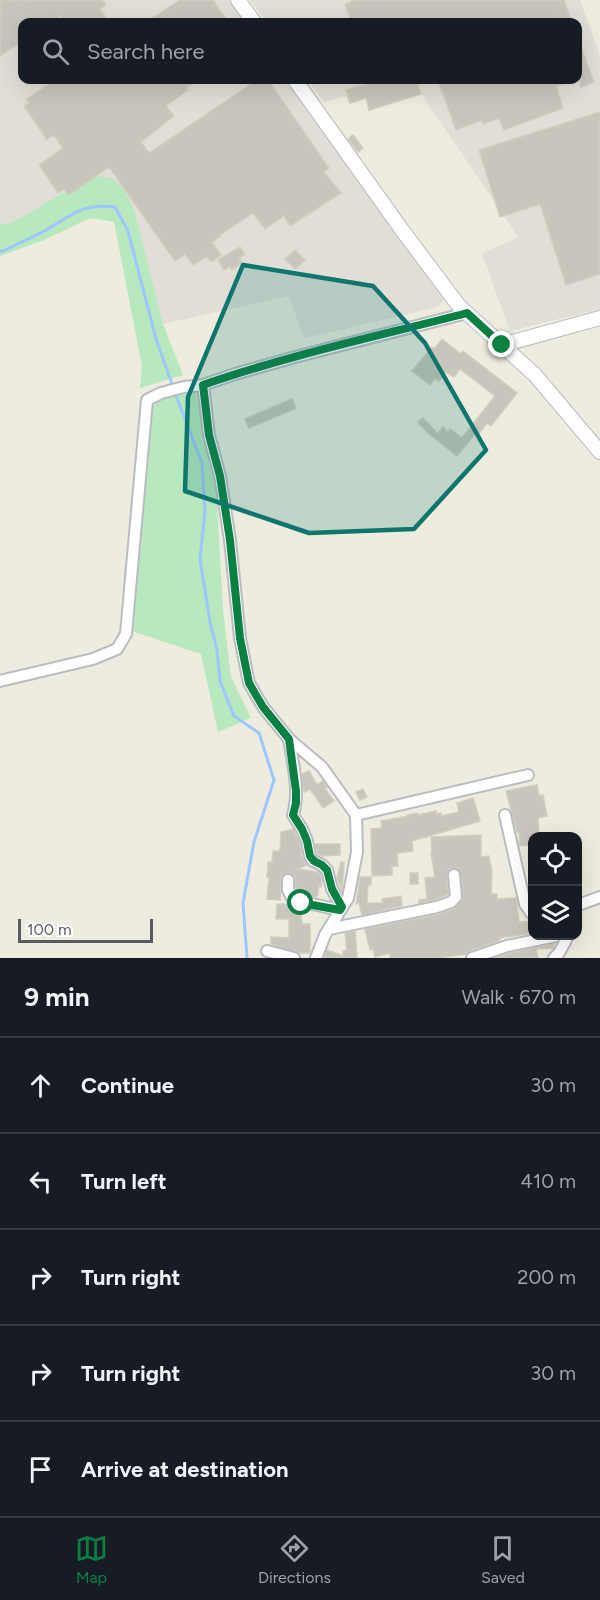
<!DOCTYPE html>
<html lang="en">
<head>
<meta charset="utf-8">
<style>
	body { margin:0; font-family:Figtree,sans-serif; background:#242831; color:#f1f3f6 }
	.controls { position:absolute; right:18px; bottom:18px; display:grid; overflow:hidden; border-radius:12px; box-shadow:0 6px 24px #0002 }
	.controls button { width:54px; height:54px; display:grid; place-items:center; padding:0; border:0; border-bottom:2px solid #363941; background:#171b24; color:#f1f3f6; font:30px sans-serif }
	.scale { position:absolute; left:18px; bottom:15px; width:135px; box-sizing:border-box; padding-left:6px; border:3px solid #585b62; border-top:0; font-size:16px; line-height:21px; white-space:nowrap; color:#585b62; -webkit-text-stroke:4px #fff; paint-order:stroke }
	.stop { position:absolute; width:18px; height:18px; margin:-14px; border:4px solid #0b8043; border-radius:50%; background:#fff }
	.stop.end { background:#0b8043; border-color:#fff; box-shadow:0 2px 6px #0008 }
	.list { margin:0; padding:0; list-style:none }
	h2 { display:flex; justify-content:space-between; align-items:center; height:78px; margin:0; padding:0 24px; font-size:26px }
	h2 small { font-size:20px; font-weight:400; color:#9ea1a6 }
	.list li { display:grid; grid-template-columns:39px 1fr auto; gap:18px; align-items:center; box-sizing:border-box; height:96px; padding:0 24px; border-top:2px solid #363941 }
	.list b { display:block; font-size:22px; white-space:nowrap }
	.list em { font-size:20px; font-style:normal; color:#9ea1a6 }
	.icon { flex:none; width:33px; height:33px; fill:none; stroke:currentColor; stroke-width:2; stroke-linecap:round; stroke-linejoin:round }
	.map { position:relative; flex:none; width:600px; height:958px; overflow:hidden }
	.search { position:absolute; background:#171b24; box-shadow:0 6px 24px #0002; left:18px; right:18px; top:18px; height:66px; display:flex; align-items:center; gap:15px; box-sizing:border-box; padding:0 21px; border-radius:12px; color:#9ea1a6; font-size:22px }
	.sheet { height:558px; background:#171b24 }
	nav { display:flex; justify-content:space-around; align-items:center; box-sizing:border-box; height:84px; border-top:2px solid #363941; background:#171b24; font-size:16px; color:#9ea1a6 }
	nav a { display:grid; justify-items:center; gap:3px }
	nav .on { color:#0b8043 }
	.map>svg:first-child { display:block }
</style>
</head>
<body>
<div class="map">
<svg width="600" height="958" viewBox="0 0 600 958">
	<rect width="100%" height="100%" fill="#edecde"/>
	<g fill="#e0ded7">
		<path d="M0 0H229L245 22H22V80H286L444 299 438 307 304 338 289 296 163 324 135 212 0 224Z"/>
		<path d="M250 0H580L600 56V309L510 331 482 254 518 237 412 80H578V22H267Z"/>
		<path d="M308 80H405L324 102Z"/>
	</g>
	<g fill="#b7e8be">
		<path d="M92 176 112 178 124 190 135 212 163 324 183 375 140 388 142 366 114 222 90 218 44 240 0 256V224L12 223Z"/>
		<path d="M196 392 204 437 216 484 223 611 231 677 251 718 218 732 201 654 132 631 152 407 163 398Z"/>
	</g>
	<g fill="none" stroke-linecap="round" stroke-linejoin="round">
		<g stroke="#9cc7ff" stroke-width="3">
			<path d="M0 251H3C17 244 32 238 46 230 73 215 81 203 115 207L128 231 156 339 173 387"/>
			<path d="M175 393 202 463 205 511 200 559 210 622 217 650 220 681 234 716 259 733 274 780 254 842 243 903 247 958"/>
		</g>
	</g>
	<g fill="#c8c6bc" stroke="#d2cebc" stroke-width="1.5">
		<path d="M0 0H103L106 5 100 9 109 22H65L60 16 50 22H22V41L0 56Z"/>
		<path d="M180 0H213L228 22H147Z"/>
		<path d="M355 0H564L572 22H351L345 4Z"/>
		<path d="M578 40 594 82 581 87 578 76Z"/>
		<path d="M55 80H198L186 88 188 90 166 106 174 116 141 142 149 153 257 80H268L329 168 324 172 341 193 290 226 284 216 265 229 253 213 220 235 221 236 212 242 221 255 211 262 207 256 193 265 185 254 175 261 109 167 69 195 64 189 58 193 39 165 63 148 54 135 47 140 24 106 29 103 27 99Z"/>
		<path d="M369 80H416L421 94 369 110 366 98 350 103 346 90 370 83Z"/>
		<path d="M438 80H572V81L556 86 563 108 504 130 499 118 483 124 482 120 456 130Z"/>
		<path d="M600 112V274L566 285 540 204 500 217 479 150Z"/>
		<path d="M353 135 363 148 358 152 348 139Z"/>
		<path d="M240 247 245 254 239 258 242 263 232 270 230 266 224 270 218 260Z"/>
		<path d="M295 250 305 260 295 269 285 259Z"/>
		<path d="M442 339 461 354 463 351 517 393 491 426 487 423 477 436 475 434 457 456 428 433 418 422 423 418 438 434 443 427 448 432 450 429 462 438 495 396 460 369 454 377 446 372 439 381 435 378 430 385 412 371 432 347 434 349Z"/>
		<path d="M292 399 296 408 249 428 245 419Z"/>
		<path d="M309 771 317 785 323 781 327 788 325 789 334 801 323 808 310 789 305 792 303 789 302 774Z"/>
		<path d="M537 785 539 796 543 795 547 816 538 818 539 837H532V845L520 846 519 832H517L506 791Z"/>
		<path d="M363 789 367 797 360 800 356 792Z"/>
		<path d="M473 798 480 821 412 841 413 851 397 853 398 866H392V875L372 876 371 829 382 828 381 821 408 816 407 815 417 813 418 815 436 811V814L441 813V816L459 812 457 803Z"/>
		<path d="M293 829 300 843 302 856H300L302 857 307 865 297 869 318 872 320 874 322 880 321 887 319 886 317 897 300 894 301 891 297 890 296 888 294 876 287 873 281 877 280 900 267 899 269 877H267L268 862 272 863 273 851H280L281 832Z"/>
		<path d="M481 835V857L489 856 492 872 491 894H497V899L516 898 519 922 532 921V933L500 938V940L470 951 466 954 438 958H390V953L375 957 373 949 370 950 365 929 440 914 454 909 463 900 461 874 458 868H454L449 869 447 872 448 894 435 900 419 903V900L427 899 425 878 435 877 431 853H432L431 837Z"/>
		<path d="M315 844H340V855L320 856 317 853Z"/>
		<path d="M341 862H344L342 891 337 878Z"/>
		<rect x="410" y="873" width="8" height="11"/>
		<path d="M360 877H371V885H368L367 903H383L382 899 401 896 402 906 362 915 359 903 356 904Z"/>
		<path d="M277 904H287L291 907 300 909 302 924H310V953H299L271 944V937L289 938V919H276Z"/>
		<path d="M355 931 357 958H324L327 950 343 956V951L347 950 345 933Z"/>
		<path d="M554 944 553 948 536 949 538 958H495L509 953Z"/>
	</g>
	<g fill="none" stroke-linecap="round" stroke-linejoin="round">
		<g stroke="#babcc3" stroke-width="14">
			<g id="minor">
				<path d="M203 385 209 435 220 476 230 540 240 638 249 683 263 707 289 739 322 767 356 815 357 852 348 898 325 935 316 958"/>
				<path d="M0 681 93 659 117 649 126 634 147 400 161 393 184 387 203 385 235 374 295 357 467 313"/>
				<path d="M289 739C293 764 300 791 293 815L302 829 307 841 310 856 313 861 322 865 327 870 332 889 342 907"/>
				<path d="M356 815 528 775"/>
				<path d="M505 815 525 904 532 914"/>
				<path d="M288 880V890L293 900 340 910"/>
				<path d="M578 905 600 897"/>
				<path d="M329 929 437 907 451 902 456 897 454 875"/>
				<path d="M267 951 294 958"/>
				<path d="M472 958 507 946 556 936"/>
				<path d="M554 958 559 953 566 940 564 936"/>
			</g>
		</g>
		<g stroke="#babcc3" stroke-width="16">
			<g id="tertiary">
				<path d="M238 0 254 22"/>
				<path d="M295 80 402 230 459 306 535 375 600 452"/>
				<path d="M502 345 600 318"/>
			</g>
		</g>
		<use href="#minor" stroke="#fff" stroke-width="10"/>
		<use href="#tertiary" stroke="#fff" stroke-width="14"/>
	</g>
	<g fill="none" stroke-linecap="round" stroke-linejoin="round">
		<path stroke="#0b8043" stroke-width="8" d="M301 903 340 910 342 907 332 889 327 870 322 865 314 861 310 856 307 841 302 829 293 815 296 803V791L289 739 263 707 249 683 240 638 230 540 220 476 209 435 203 385C289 355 379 336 467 313L502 345"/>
	</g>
	<path fill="#0f766e" fill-opacity="0.2" stroke="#0f766e" stroke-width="4.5" stroke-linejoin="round" d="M243 265 373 286 425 343 486 450 414 529 309 533 185 491 188 397Z"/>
</svg>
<div class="controls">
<button><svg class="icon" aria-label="locate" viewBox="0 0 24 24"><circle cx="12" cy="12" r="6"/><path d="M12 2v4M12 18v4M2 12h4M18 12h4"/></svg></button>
<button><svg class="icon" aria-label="layers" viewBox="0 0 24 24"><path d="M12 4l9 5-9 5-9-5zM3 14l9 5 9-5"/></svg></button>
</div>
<div class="scale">100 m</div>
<div class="stop" style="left:301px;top:903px"></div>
<div class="stop end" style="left:502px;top:345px"></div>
<div class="search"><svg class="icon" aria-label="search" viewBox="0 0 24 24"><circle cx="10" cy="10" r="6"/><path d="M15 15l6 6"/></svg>Search here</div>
</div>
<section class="sheet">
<h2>9 min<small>Walk · 670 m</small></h2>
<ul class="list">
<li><svg class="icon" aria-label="ahead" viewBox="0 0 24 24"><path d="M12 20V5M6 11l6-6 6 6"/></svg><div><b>Continue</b></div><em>30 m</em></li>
<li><svg class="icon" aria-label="left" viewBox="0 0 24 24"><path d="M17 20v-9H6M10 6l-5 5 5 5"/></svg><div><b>Turn left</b></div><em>410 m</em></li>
<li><svg class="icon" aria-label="right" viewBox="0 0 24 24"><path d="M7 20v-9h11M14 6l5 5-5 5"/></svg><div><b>Turn right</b></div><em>200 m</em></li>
<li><svg class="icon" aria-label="right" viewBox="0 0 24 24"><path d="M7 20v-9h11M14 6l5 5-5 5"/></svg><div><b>Turn right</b></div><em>30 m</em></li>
<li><svg class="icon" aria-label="arrive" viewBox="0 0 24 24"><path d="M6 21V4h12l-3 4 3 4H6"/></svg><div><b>Arrive at destination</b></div></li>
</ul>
</section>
<nav>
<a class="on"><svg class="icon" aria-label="map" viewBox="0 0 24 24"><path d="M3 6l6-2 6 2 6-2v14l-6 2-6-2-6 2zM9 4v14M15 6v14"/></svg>Map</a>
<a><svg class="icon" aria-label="directions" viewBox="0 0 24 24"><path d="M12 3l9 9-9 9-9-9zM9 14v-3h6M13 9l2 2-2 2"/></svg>Directions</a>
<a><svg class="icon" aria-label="saved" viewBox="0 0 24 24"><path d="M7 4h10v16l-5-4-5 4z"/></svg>Saved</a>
</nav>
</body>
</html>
